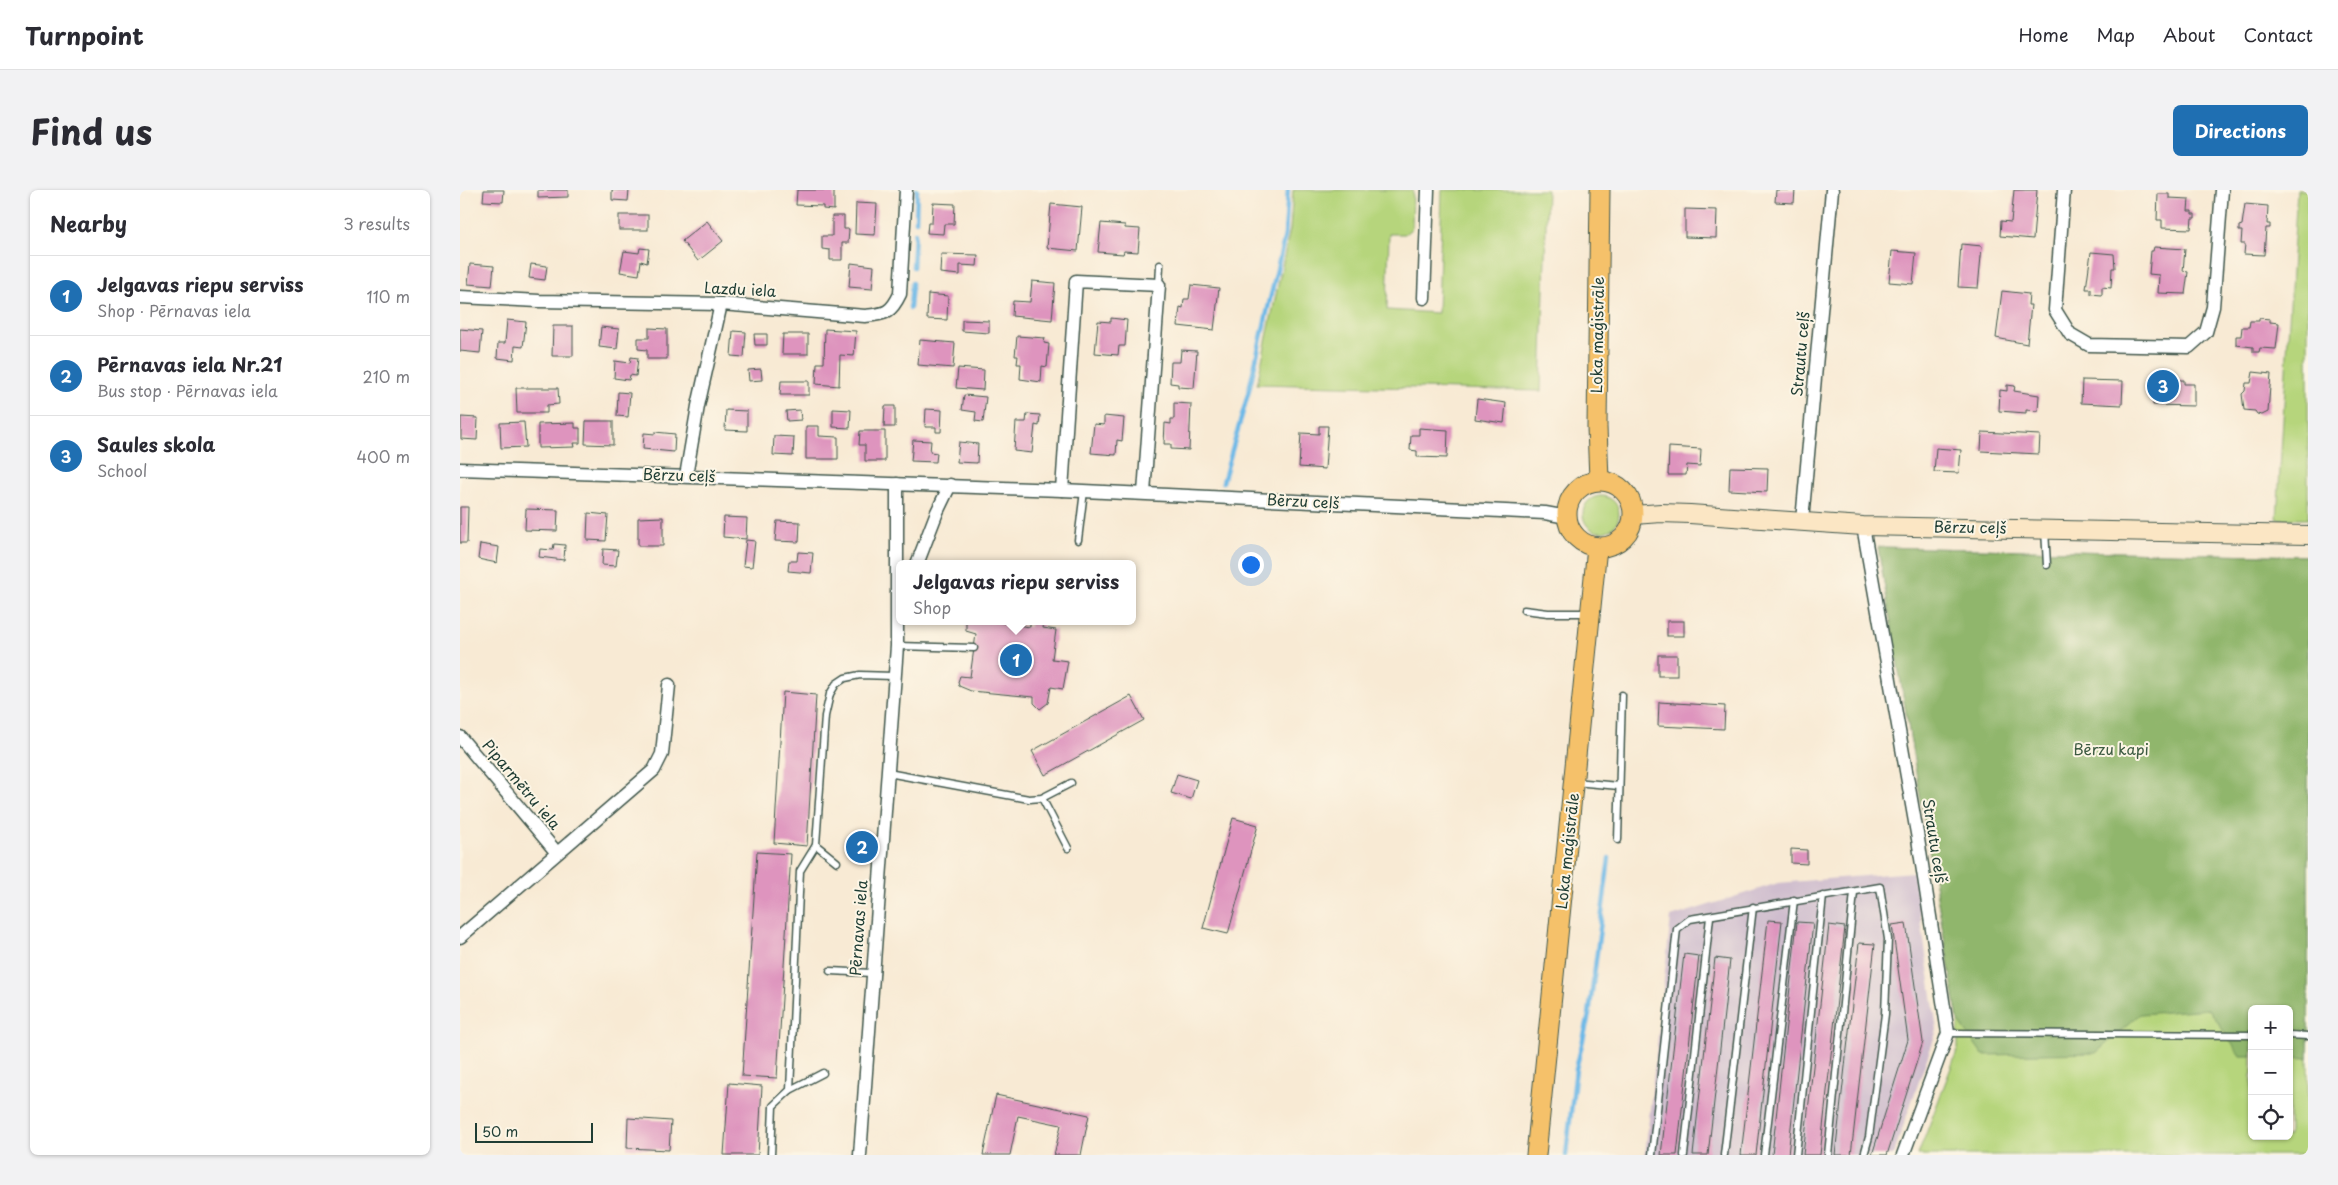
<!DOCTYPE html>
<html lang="en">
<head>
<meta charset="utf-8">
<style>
	body { margin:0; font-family:"Playpen Sans",sans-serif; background:#f2f2f3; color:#2b2b33 }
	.controls { position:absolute; right:15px; bottom:15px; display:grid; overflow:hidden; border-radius:8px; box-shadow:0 1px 4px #0004 }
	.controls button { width:45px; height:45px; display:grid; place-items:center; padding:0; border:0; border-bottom:1px solid #e1e1e2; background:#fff; color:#2b2b33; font:25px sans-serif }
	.scale { position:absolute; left:15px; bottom:12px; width:118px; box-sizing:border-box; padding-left:5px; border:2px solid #1f3d34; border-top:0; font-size:14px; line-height:18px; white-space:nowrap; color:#1f3d34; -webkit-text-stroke:4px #fcf5e5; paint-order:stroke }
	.you { position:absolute; left:790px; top:374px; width:18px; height:18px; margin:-12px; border:4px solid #fff; border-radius:50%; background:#1a73e8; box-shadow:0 0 0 8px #1a73e833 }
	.badge { display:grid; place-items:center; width:32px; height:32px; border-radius:50%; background:#1f6fb2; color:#fff; font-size:16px; font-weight:700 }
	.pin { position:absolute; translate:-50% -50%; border:2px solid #fff; box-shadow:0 1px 5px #0006 }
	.popup { position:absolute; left:436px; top:370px; width:240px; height:65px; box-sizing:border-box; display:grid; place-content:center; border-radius:8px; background:#fff; filter:drop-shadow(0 1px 4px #0005); font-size:16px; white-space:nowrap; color:#7c7c81 }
	.popup b { font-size:19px; color:#2b2b33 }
	.popup::after { content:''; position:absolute; left:50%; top:100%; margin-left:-10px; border:10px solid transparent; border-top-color:#fff }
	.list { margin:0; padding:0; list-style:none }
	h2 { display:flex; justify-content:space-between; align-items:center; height:65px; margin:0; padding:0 20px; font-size:21px }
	h2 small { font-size:16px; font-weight:400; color:#7c7c81 }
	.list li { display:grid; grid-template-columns:32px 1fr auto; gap:15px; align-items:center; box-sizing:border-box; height:80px; padding:0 20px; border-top:1px solid #e1e1e2 }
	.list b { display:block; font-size:19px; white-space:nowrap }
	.list p { margin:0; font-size:16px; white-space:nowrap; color:#7c7c81 }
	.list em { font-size:16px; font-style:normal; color:#7c7c81 }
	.icon { flex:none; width:28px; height:28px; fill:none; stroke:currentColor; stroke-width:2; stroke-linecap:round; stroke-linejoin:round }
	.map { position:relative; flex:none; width:1848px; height:965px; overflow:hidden; border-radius:8px }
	header { display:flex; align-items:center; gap:30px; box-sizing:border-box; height:70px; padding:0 25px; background:#fff; border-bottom:1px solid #e1e1e2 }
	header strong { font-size:24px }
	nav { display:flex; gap:28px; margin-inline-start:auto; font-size:18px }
	.intro { display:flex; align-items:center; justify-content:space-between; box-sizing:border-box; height:120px; padding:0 30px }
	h1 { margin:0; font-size:35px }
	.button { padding:12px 22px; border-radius:8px; background:#1f6fb2; color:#fff; font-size:18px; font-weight:700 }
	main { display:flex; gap:30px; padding:0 30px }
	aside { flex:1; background:#fff; border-radius:8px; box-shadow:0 1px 4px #0004 }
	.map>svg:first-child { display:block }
</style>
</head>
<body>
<header>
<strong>Turnpoint</strong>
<nav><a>Home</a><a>Map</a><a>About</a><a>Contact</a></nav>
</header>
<div class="intro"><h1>Find us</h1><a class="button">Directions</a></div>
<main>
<aside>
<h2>Nearby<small>3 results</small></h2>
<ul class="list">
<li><span class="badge">1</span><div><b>Jelgavas riepu serviss</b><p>Shop · Pērnavas iela</p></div><em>110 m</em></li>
<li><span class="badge">2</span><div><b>Pērnavas iela Nr.21</b><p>Bus stop · Pērnavas iela</p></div><em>210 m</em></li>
<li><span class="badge">3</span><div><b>Saules skola</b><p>School</p></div><em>400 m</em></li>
</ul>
</aside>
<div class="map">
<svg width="1848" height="965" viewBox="0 0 1848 965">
	<rect width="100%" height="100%" fill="#fcf5e5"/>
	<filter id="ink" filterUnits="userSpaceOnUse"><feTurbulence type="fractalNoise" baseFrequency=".02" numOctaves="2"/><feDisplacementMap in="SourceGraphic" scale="10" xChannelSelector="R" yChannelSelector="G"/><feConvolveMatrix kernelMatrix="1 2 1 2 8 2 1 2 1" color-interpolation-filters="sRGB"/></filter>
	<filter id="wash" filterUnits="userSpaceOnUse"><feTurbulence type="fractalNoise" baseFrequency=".0096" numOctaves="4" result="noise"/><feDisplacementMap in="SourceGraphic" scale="20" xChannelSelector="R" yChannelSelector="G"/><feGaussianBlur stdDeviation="1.12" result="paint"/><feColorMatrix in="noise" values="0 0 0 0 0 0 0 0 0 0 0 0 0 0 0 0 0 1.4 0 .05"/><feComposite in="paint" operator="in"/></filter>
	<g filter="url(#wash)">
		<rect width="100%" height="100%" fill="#f8ead4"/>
		<path fill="#cfbdce" d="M1454 682 1477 840 1433 965H1185L1211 727 1318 693Z"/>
		<g fill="#b6d57c" stroke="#6a8958" fill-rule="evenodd">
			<path d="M833 0H953L952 38 945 44H929L927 120 978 123 982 0H1087L1081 201 797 194 830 39Z"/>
			<path d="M1837 0H1848V329H1817Z"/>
			<circle cx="1141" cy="324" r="18"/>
			<path d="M1418 357 1848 366V965H1458L1498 859V830ZM1792 819H1829V946H1792Z"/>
		</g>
		<path fill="#90b66c" stroke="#587a50" d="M1418 357 1848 366V868L1829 867V819H1792V866H1780L1749 819 1680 824 1636 863 1523 865 1498 830Z"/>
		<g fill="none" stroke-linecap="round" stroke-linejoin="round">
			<g stroke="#6eb9e7" stroke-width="4.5">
				<path d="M456 31 457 0"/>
				<path d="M453 77 455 43"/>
				<path d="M450 118 452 93"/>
				<path d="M763 292 788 204 825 45 828 0"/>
				<path d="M1106 965 1116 879 1129 825 1149 668"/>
			</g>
		</g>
		<g id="blocks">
			<g fill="#de94be">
				<path d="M24 0H44L43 12 23 11Z"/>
				<path d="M78 0H108V7L78 8Z"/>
				<path d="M152 0H169L168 11 152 10Z"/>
				<path d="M337 0H374V20L363 19V16L336 15Z"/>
				<path d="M1316 0H1335L1334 13 1315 12Z"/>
				<path d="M1554 0H1577L1573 49 1540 46 1541 31 1551 32Z"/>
				<path d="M1698 4H1709V8L1729 9 1728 21H1732V24H1735V28H1732L1731 39 1702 38V30H1697Z"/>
				<path d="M396 13 417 14 415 45 395 44Z"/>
				<path d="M473 13 495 14 494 34H484L483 44 467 43 468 33H472Z"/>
				<path d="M591 14 622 17 618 61 587 58Z"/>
				<path d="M1785 14 1808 16 1807 34H1810V38H1806L1804 65 1784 64 1785 54H1781L1782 41H1779V36L1782 35Z"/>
				<path d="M1225 19 1257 20 1256 48 1225 47Z"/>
				<rect x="159" y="25" width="29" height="15"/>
				<path d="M372 26H384V39H389L388 53H382V70H370V60L362 59V46H372Z"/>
				<path d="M247 31 263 51 238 71 222 51Z"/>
				<path d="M641 33 665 35V38L680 39 678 62 664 61 663 64 638 62Z"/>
				<path d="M1501 54 1522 56 1518 98 1498 97Z"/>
				<path d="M1694 57 1725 59 1723 81 1728 82 1725 104 1698 103 1699 85 1689 84 1691 61H1693Z"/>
				<path d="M180 58 189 59 187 73 181 71 179 85 160 82 164 61 179 63Z"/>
				<path d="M1432 61 1456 63 1453 94 1429 92Z"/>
				<path d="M1631 62 1654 64 1655 78H1652L1651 98 1642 97V105L1631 104V99H1626Z"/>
				<path d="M481 64 518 65 517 76 500 75V85L480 83Z"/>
				<path d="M391 73 414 76 412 99 389 97Z"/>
				<path d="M10 74 34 76 32 96 8 94Z"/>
				<path d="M71 74 87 76 85 90 69 88Z"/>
				<path d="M572 91 595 93 592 130 552 126 553 111 570 112Z"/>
				<path d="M731 95 759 98 754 140 718 136 720 117 723 118 724 109H729Z"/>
				<path d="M1542 101 1569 104 1568 115H1571L1567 154 1536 148Z"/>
				<path d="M468 104 488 106 487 130 467 129Z"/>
				<path d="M651 128 667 130 665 156H659L658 165 635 163 638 131 651 132Z"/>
				<path d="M1799 128 1810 129V132L1819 133 1816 159 1800 158 1799 162H1793V157L1776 155V146H1781L1782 137H1789L1790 131H1799Z"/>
				<path d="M47 130 66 132 63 157 55 156 54 170 37 168 38 153H45Z"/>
				<path d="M502 130 529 131V143L502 141Z"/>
				<path d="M93 136H113V166H92Z"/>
				<path d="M141 137 159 139 157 159 139 157Z"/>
				<path d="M189 138 207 139V169H187V160L178 159V148H189Z"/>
				<path d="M0 139 22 141 20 163 0 161Z"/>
				<path d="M365 139 396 141 394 166 380 165 379 196 356 194 357 173H364Z"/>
				<path d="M273 141 286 142 284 167 271 166Z"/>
				<path d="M294 144H307V155H295Z"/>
				<path d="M323 144H348V164H322Z"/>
				<path d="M557 146 585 148 584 153 589 154 587 177 582 176 581 192 560 189 561 174H557L558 166H555Z"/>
				<path d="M460 150 495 153 493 178 458 175Z"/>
				<path d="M721 160 737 161 734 198 718 197V194L710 193 711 172H720Z"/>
				<path d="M171 167 178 168 176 186 170 185 169 190 154 188 155 171 170 173Z"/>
				<path d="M498 178 524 180 523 200 496 198Z"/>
				<path d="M301 179 302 190 289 191 288 180Z"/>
				<path d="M1793 182 1811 184 1808 222 1802 225 1797 224 1795 221 1784 220 1782 204 1785 201 1786 193H1791Z"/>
				<path d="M1622 190 1663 191 1662 215 1621 213Z"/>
				<path d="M1724 190V194H1734V216L1693 215 1692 191Z"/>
				<path d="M321 191H349V205H320Z"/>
				<path d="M1547 195 1555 196 1554 201 1579 205 1578 221 1566 220V223L1539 221 1540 200 1547 201Z"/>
				<path d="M56 198H98L99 214 87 215V223H57Z"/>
				<path d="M158 202 170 203 168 227 157 226Z"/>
				<path d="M504 205 526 207 523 232 515 231 516 222 502 220Z"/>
				<path d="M1017 209 1046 213 1044 233 1015 229Z"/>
				<path d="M714 213 731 214 729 260 711 259V254H704L705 233 711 234V229H714Z"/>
				<path d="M425 216H435V237H424Z"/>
				<path d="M373 219 391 220 390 238 373 237Z"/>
				<path d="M466 219 482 220 481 242H476V237H465Z"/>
				<path d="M266 220 287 221V241L265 240Z"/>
				<path d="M340 220 341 230 327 231 326 221Z"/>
				<path d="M567 224 580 225 579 236 575 235 572 263 554 261 556 232H566Z"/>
				<path d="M644 226 664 228 662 251 657 250 656 265 631 263 634 234 644 235Z"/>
				<path d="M1 227 18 228 17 250 1 249Z"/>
				<path d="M126 231H153V255L125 254Z"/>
				<path d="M64 232 66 257 41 258 40 233Z"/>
				<path d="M115 233V238H120V253H114L115 257 78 258V234Z"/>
				<path d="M346 236H359V246L378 247V269H346Z"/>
				<path d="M859 236H868L865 279 839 277 841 243 859 244Z"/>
				<path d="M959 238 988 240 987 268 957 267V261L950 260 951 245H959Z"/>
				<path d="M400 241H425V271H405V255H399Z"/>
				<path d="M195 242 215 244 214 262 183 259 184 243 195 244Z"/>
				<path d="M1522 242 1580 245 1579 264 1521 261Z"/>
				<path d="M314 246 334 247 333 266 313 265Z"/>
				<path d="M453 250 471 251 470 262 477 263 476 272 451 271Z"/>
				<path d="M499 252 518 254 517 273 497 272Z"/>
				<path d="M1209 257 1241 259 1240 276 1227 275 1226 285H1208Z"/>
				<path d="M1476 258 1501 260 1499 283 1474 282Z"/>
				<path d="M1270 277 1308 278 1307 302 1269 300Z"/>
				<path d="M0 317H8L7 353H0Z"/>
				<path d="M66 319 98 320 97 341 65 340Z"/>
				<path d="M128 323 148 325 146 351 127 350Z"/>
				<path d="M203 327V356H178V328Z"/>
				<path d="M264 327 287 328 286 349 263 347Z"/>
				<path d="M317 331 340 332 339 352 315 351Z"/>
				<path d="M286 350 295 351 292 377 283 376Z"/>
				<path d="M20 354 39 357 37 373 18 369Z"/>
				<path d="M94 354 105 355 104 370 79 367 80 359 93 360Z"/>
				<path d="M143 359 158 360 156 376 142 375Z"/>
				<path d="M338 362 353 363 351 383 328 381 329 371H337Z"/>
				<path d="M506 431H530L570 437V431H584L583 438 596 440 592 469 608 471 603 499 591 497 588 513 580 519 574 513V507L511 501 499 496 498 492 500 486 510 487 516 444 506 441Z"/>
				<rect x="1207" y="431" width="17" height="15"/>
				<rect x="1198" y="465" width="19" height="21"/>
				<path d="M323 502 356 505 347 656 314 653Z"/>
				<path d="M671 506 684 530 585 585 572 561Z"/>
				<path d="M1199 512 1265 516 1264 539 1198 536Z"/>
				<path d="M717 584 737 590 731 609 711 603Z"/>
				<path d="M773 628 798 635 768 744 743 738Z"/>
				<path d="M1331 659 1347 660V674L1331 673Z"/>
				<path d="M297 662 331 664 317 888 282 886Z"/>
				<path d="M1308 730 1322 731 1296 965H1281Z"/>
				<path d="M1337 732 1353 733 1328 965H1312Z"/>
				<path d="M1446 733 1463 852 1427 965H1412L1448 850 1432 735Z"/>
				<path d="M1369 735 1385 737 1360 965H1343Z"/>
				<path d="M1399 753 1415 754 1391 965H1375Z"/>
				<path d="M1224 764 1239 766 1217 965H1201Z"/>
				<path d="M1255 768 1270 770 1248 965H1233Z"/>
				<path d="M269 893 302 896 298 965H264Z"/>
				<path d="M536 905 629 925 621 965H594L601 935 558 926 550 965H523Z"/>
				<path d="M168 928 211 931 209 960 167 958Z"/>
			</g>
		</g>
	</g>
	<g filter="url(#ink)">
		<use href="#blocks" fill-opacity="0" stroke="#40574c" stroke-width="1"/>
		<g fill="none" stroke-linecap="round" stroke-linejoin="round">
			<g stroke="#40574c" stroke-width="9">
				<g id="lane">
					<path d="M699 95 700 75"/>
					<path d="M1585 340 1587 375"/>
					<path d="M618 350 624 301"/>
					<path d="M1064 420 1088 423H1128"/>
					<path d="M437 456 514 458"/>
					<path d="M428 583 569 609 582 608 611 593"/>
					<path d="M1115 592 1159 596"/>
					<path d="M582 608 608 658"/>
					<path d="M1158 650 1162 505"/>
					<path d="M356 655 377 672"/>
					<path d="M370 781 412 783"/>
					<path d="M1488 843 1792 845"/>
					<path d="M1829 845 1848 846"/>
					<path d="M330 900 363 883"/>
					<path d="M311 965 313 916 330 900 340 681 356 655 365 526 370 504 376 494 385 488 400 485 433 486"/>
					<path d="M1192 965 1217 739 1230 729 1420 697 1428 749 1425 824 1409 947 1404 965"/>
					<path d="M1224 965 1250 727"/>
					<path d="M1264 965 1293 717"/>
					<path d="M1304 965 1334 710"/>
					<path d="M1336 965 1363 706"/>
					<path d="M1368 965 1394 702"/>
				</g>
			</g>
			<g stroke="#40574c" stroke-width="15">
				<g id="street">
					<path d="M1604 0 1595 120 1610 144 1629 155 1729 157 1746 142 1753 117 1762 0"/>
					<path d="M0 107 79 111 261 114 405 126C426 124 431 123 440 104L446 0"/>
					<path d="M964 108 968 0"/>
					<path d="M0 279 602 300 1085 323 1107 327"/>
					<path d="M226 286 238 216 261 114"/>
					<path d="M602 300 616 91 699 95 684 303"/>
					<path d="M1342 331 1372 0"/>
					<path d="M1403 336 1458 649 1488 843 1443 965"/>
					<path d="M457 374 477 322 490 295"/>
					<path d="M0 547 97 663"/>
					<path d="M0 747 194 580 202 564 209 495"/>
					<path d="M400 965 437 456V294"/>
				</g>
			</g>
			<g stroke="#40574c" stroke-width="20">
				<path id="secondary" d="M1173 325 1201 323 1230 324 1403 336 1848 345"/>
			</g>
			<g stroke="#40574c" stroke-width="21">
				<g id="primary">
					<path d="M1139 290 1137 237 1140 0"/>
					<circle cx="1140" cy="324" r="33"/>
					<path d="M1076 965 1137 357"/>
				</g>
			</g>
			<use href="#lane" stroke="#fff" stroke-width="6"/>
			<use href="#street" stroke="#fff" stroke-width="12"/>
			<use href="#secondary" stroke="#fbe6c4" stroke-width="18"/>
			<use href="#primary" stroke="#f5c16b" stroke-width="19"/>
		</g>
	</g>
	<g text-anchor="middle" stroke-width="4" stroke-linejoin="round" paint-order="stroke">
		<g font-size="15" fill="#1f3d34" stroke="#fcf5e5">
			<text transform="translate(280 100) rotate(3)" y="5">Lazdu iela</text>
			<text transform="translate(1138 145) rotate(-89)" y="5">Loka maģistrāle</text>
			<text transform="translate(1341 164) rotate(-85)" y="5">Strautu ceļš</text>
			<text transform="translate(219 286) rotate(2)" y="5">Bērzu ceļš</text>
			<text transform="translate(843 312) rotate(3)" y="5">Bērzu ceļš</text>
			<text transform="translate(1510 338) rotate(1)" y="5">Bērzu ceļš</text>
			<text transform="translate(61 595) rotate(50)" y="5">Piparmētru iela</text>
			<text transform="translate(1474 651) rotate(81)" y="5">Strautu ceļš</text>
			<text transform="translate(1108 661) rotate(-84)" y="5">Loka maģistrāle</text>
			<text transform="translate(399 738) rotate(-86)" y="5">Pērnavas iela</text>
		</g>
		<g font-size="15" fill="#3d5b42" stroke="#fcf5e5">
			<text x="1651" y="565">Bērzu kapi</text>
		</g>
	</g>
</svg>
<div class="controls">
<button>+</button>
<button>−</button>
<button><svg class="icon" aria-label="locate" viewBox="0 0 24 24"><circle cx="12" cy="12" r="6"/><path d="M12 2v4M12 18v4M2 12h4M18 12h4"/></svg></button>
</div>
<div class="scale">50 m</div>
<div class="you"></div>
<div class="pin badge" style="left:556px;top:470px">1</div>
<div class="popup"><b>Jelgavas riepu serviss</b>Shop</div>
<div class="pin badge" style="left:402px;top:657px">2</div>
<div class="pin badge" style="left:1703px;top:196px">3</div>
</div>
</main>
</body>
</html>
